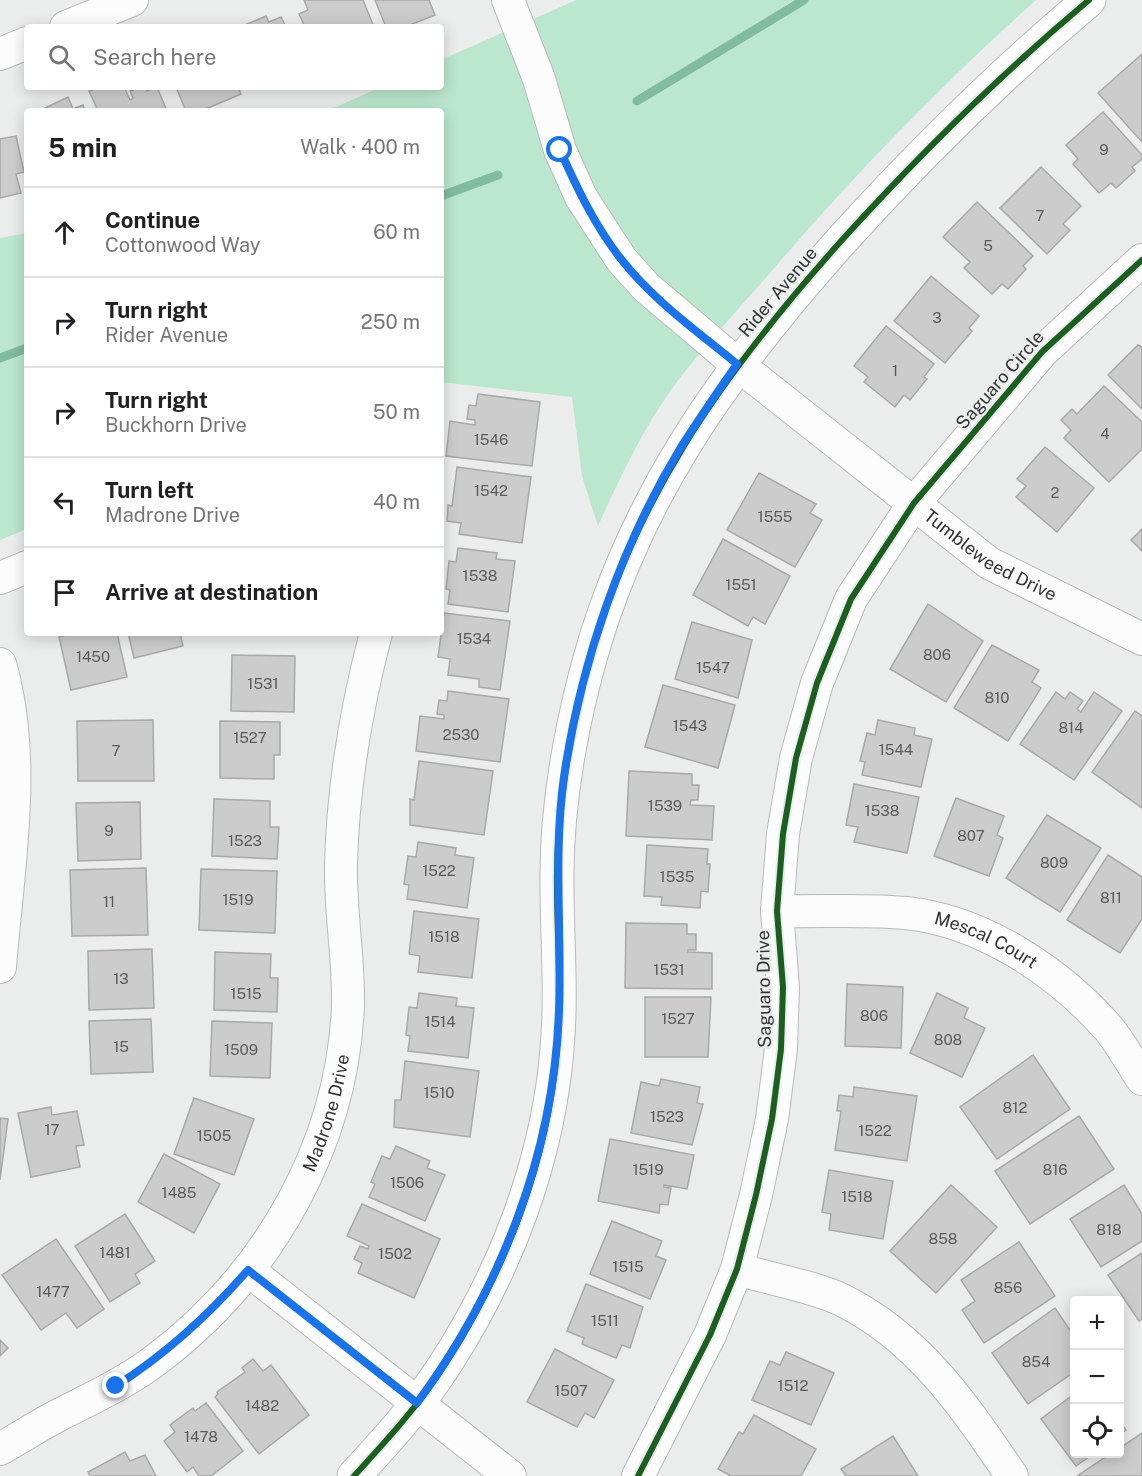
<!DOCTYPE html>
<html lang="en">
<head>
<meta charset="utf-8">
<style>
	body { margin:0; font-family:"Public Sans",sans-serif; background:#f2f2f2; color:#202124 }
	.controls { position:absolute; right:18px; bottom:18px; display:grid; overflow:hidden; border-radius:6px; box-shadow:0 3px 15px #0003 }
	.controls button { width:54px; height:54px; display:grid; place-items:center; padding:0; border:0; border-bottom:2px solid #e0e0e0; background:#fff; color:#202124; font:30px sans-serif }
	.stop { position:absolute; width:18px; height:18px; margin:-14px; border:4px solid #1a73e8; border-radius:50%; background:#fff }
	.stop.end { background:#1a73e8; border-color:#fff; box-shadow:0 2px 6px #0008 }
	.list { margin:0; padding:0; list-style:none }
	h2 { display:flex; justify-content:space-between; align-items:center; height:78px; margin:0; padding:0 24px; font-size:26px }
	h2 small { font-size:20px; font-weight:400; color:#757577 }
	.list li { display:grid; grid-template-columns:39px 1fr auto; gap:18px; align-items:center; box-sizing:border-box; height:90px; padding:0 24px; border-top:2px solid #e0e0e0 }
	.list b { display:block; font-size:22px; white-space:nowrap }
	.list p { margin:0; font-size:20px; white-space:nowrap; color:#757577 }
	.list em { font-size:20px; font-style:normal; color:#757577 }
	.icon { flex:none; width:33px; height:33px; fill:none; stroke:currentColor; stroke-width:2; stroke-linecap:round; stroke-linejoin:round }
	.map { position:relative; flex:none; width:1142px; height:1476px; overflow:hidden }
	.search { position:absolute; background:#fff; box-shadow:0 3px 15px #0003; left:24px; top:24px; width:420px; height:66px; display:flex; align-items:center; gap:15px; box-sizing:border-box; padding:0 21px; border-radius:6px; color:#757577; font-size:22px }
	.panel { position:absolute; background:#fff; box-shadow:0 3px 15px #0003; left:24px; top:108px; width:420px; height:528px; border-radius:6px }
	.map>svg:first-child { display:block }
</style>
</head>
<body>
<div class="map">
<svg width="1142" height="1476" viewBox="0 0 1142 1476">
	<rect width="100%" height="100%" fill="#ebedec"/>
	<g fill="#bbe7ce">
		<path d="M576 0H1036C941 85 853 176 770 273 737 311 701 349 671 390 641 432 619 480 598 526L582 476 572 397 441 382V111H327L381 87H441V60Z"/>
		<path d="M27 233V529L0 540V238Z"/>
	</g>
	<g fill="none" stroke-linecap="round" stroke-linejoin="round">
		<g stroke="#81bc9e" stroke-width="9">
			<path d="M637 101 804 0"/>
			<path d="M441 196 498 175"/>
			<path d="M0 358 27 348"/>
		</g>
	</g>
	<g fill="#cbcccb" stroke="#a8a9a8" stroke-width="1.5">
		<path d="M304 0H363L374 27H305L299 14 308 10Z"/>
		<path d="M375 0H429L435 15 405 27H386Z"/>
		<path d="M266 16 269 22 281 17 286 27H240Z"/>
		<path d="M1142 54V142L1098 93Z"/>
		<path d="M100 87H124L130 100 133 98 130 91 140 87H145L147 91 157 87 167 111H98L89 91Z"/>
		<path d="M176 87H238L241 94 201 111H186Z"/>
		<path d="M68 97 73 109 83 105 85 111H39Z"/>
		<path d="M1103 112 1142 155V159L1132 167 1135 171 1116 188 1111 183 1099 193 1073 164 1078 159 1066 145Z"/>
		<path d="M16 136 24 172 16 174 21 193 0 198V139Z"/>
		<path d="M1041 167 1081 206 1063 224 1070 230 1047 254 1000 208Z"/>
		<path d="M977 202 1033 256 1023 266 1026 269 1008 289 1002 284 992 294 964 268 970 262 943 237Z"/>
		<path d="M931 276 979 316 969 328 972 331 945 363 894 321Z"/>
		<path d="M886 326 934 364 924 377 927 379 910 400 904 395 895 407 864 382 868 377 854 366Z"/>
		<path d="M1138 345 1142 347V409L1108 375Z"/>
		<path d="M1104 386 1142 422V449L1109 482 1064 438 1071 430 1061 420 1072 409 1077 414Z"/>
		<path d="M478 394 540 402 532 466 446 456 450 421 475 425V420L467 419 469 405 476 406Z"/>
		<path d="M1045 447 1094 488 1057 532 1016 497 1026 486 1017 479Z"/>
		<path d="M457 467 531 477 522 543 459 534 461 523 447 521 448 505 452 506Z"/>
		<path d="M759 473 816 504 810 513 822 520 795 567 727 530Z"/>
		<path d="M1142 529V551L1131 540Z"/>
		<path d="M723 539 790 576 765 624 753 617 748 626 693 595Z"/>
		<path d="M458 548 497 553 496 559 515 561 508 612 448 604 450 590 446 589 449 561 456 562Z"/>
		<path d="M928 604 983 641 946 702 890 669Z"/>
		<path d="M444 613 510 621 500 690 479 687V679L448 675 450 659 438 657Z"/>
		<path d="M692 622 752 640 738 698 675 679Z"/>
		<path d="M117 633 127 677 71 690 59 637 74 633Z"/>
		<path d="M128 633H180L183 646 134 658Z"/>
		<path d="M992 645 1039 670 1032 682 1041 688 1008 741 954 708Z"/>
		<path d="M232 655 295 656 294 712 231 711Z"/>
		<path d="M663 685 735 705 718 768 645 747Z"/>
		<path d="M448 691 509 699 500 762 416 751 420 716 444 719V715L437 714 439 700 447 701Z"/>
		<path d="M1056 692 1065 699 1070 692 1083 701 1077 709 1081 712 1094 692 1122 711 1074 780 1020 744Z"/>
		<path d="M1135 711 1142 716V808L1092 772Z"/>
		<path d="M153 720 154 781H78L77 721Z"/>
		<path d="M878 720 915 728 914 735 932 739 921 787 862 775 865 762 860 761 867 733 875 735Z"/>
		<path d="M220 721 280 722V755H274V779L220 778Z"/>
		<path d="M419 761 493 771 484 835 410 825V799L414 800Z"/>
		<path d="M629 771 692 774V785H699L698 800H691L690 805 714 806 712 840 626 836Z"/>
		<path d="M854 784 919 797 907 853 854 842 858 827 846 825Z"/>
		<path d="M956 798 1004 816 997 835 1003 838 989 876 934 856Z"/>
		<path d="M214 799 270 801V827H279L277 859 212 856Z"/>
		<path d="M140 802 141 859 78 861 76 803Z"/>
		<path d="M1047 815 1101 848 1060 912 1006 878Z"/>
		<path d="M418 842 456 848 455 855 474 858 467 908 407 899 409 885 404 884 408 856 416 857Z"/>
		<path d="M647 845 708 849 707 864H710L708 892 701 891 700 908 661 905 662 897 644 896Z"/>
		<path d="M1108 855 1142 877V919L1120 953 1067 920Z"/>
		<path d="M146 868 148 935 72 936 70 870Z"/>
		<path d="M201 869 277 871 275 933 199 930Z"/>
		<path d="M414 911 479 919 472 978 418 972 420 956 409 954Z"/>
		<path d="M626 923 687 924V934H696V950H688V952L712 953V989L625 988Z"/>
		<path d="M152 949 154 1008 89 1010 88 951Z"/>
		<path d="M215 952 271 954 270 978H278L277 1012 214 1010Z"/>
		<path d="M847 984 903 987 901 1048 845 1046Z"/>
		<path d="M419 993 457 998 456 1006 474 1008 468 1058 408 1051 410 1036 406 1035 409 1007 417 1008Z"/>
		<path d="M937 993 968 1008 964 1018 985 1028 962 1077 910 1053Z"/>
		<path d="M645 997H711L708 1057H645Z"/>
		<path d="M151 1019 153 1072 91 1074 89 1021Z"/>
		<path d="M212 1021 272 1023 270 1078 210 1076Z"/>
		<path d="M1033 1055 1070 1109 997 1159 960 1107Z"/>
		<path d="M405 1061 479 1071 470 1137 394 1127 395 1100H401Z"/>
		<path d="M661 1079 700 1087 697 1103 703 1104 692 1145 631 1133 641 1082 659 1086Z"/>
		<path d="M854 1087 917 1096 907 1161 835 1150 841 1111H837L839 1095 853 1097Z"/>
		<path d="M194 1098 254 1119 234 1175 174 1154Z"/>
		<path d="M51 1107 52 1115 77 1111 84 1145 76 1146 80 1167 31 1177 18 1113Z"/>
		<path d="M1079 1116 1114 1169 1030 1224 995 1171Z"/>
		<path d="M0 1118 8 1119 0 1180Z"/>
		<path d="M610 1139 694 1155 687 1189 664 1185V1187L671 1188 668 1205 660 1204 659 1213 598 1201Z"/>
		<path d="M396 1146 430 1161 427 1168 445 1175 425 1221 369 1197 375 1184 371 1182 382 1156 390 1159Z"/>
		<path d="M164 1154 220 1184 194 1233 138 1202Z"/>
		<path d="M829 1170 893 1181 883 1239 829 1230 831 1214 822 1212Z"/>
		<path d="M951 1185 997 1227 936 1293 890 1251Z"/>
		<path d="M1124 1185 1142 1214V1241L1101 1267 1070 1219Z"/>
		<path d="M362 1204 440 1239 414 1298 358 1273 362 1263 354 1259 360 1246 368 1249 369 1246 347 1236Z"/>
		<path d="M125 1214 155 1261 135 1274 140 1283 110 1302 75 1246Z"/>
		<path d="M612 1221 662 1241 656 1256 666 1260 650 1299 590 1274Z"/>
		<path d="M56 1239 104 1309 77 1328 66 1313 41 1330 2 1275Z"/>
		<path d="M1019 1242 1055 1296 984 1343 962 1310 975 1301 961 1280Z"/>
		<path d="M1142 1253V1319L1139 1321 1108 1275Z"/>
		<path d="M586 1284 643 1307 630 1348 622 1345 616 1358 582 1344 584 1338 567 1331Z"/>
		<path d="M1055 1308 1074 1336V1372L1028 1404 992 1353Z"/>
		<path d="M0 1340 8 1348 0 1356Z"/>
		<path d="M555 1349 614 1380 594 1418 585 1413 577 1427 527 1402Z"/>
		<path d="M786 1352 834 1373 811 1425 752 1400 770 1361 780 1365Z"/>
		<path d="M253 1359 263 1371 271 1365 309 1415 259 1454 215 1397 218 1394 217 1392 245 1372 242 1368Z"/>
		<path d="M1074 1394V1454H1093L1076 1466 1041 1419Z"/>
		<path d="M206 1403 243 1451 211 1476H199L193 1467 187 1472 164 1441 175 1432 170 1425 193 1408 195 1411Z"/>
		<path d="M754 1415 816 1449 801 1476H731L718 1469 739 1432 743 1434Z"/>
		<path d="M1120 1422 1126 1430 1120 1434Z"/>
		<path d="M1142 1433V1476H1077L1110 1454H1120V1448Z"/>
		<path d="M893 1436 918 1476H846L841 1469Z"/>
		<path d="M125 1452 130 1461 145 1455 156 1476H90L88 1472Z"/>
	</g>
	<g fill="none" stroke-linecap="round" stroke-linejoin="round">
		<g stroke="#b8bab9" stroke-width="34">
			<g id="street">
				<path id="s1" d="M508 0 539 79 560 150 581 197 621 259 646 287 737 364 989 563 1142 639"/>
				<path d="M66 27 132 0"/>
				<path d="M0 54 27 43"/>
				<path d="M0 578 27 567"/>
				<path d="M0 664C28 762 8 867 0 967"/>
				<path id="s2" d="M777 911C820 912 864 909 906 913 983 921 1059 972 1109 1029 1121 1044 1131 1062 1142 1079"/>
				<path d="M737 1269C766 1278 816 1287 842 1300 919 1338 965 1407 1012 1476"/>
				<path d="M248 1270 510 1476"/>
				<path id="s3" d="M0 1449C20 1438 39 1425 59 1415 92 1398 127 1382 157 1359 268 1275 342 1146 348 1006 349 959 340 912 341 864 343 786 356 709 376 633"/>
				<path d="M638 1476 710 1335 737 1269 756 1195 772 1119 781 1049 783 987 777 911 783 834 796 758 817 683 851 599 914 503 1042 352 1142 260"/>
			</g>
		</g>
		<g stroke="#b8bab9" stroke-width="35">
			<path id="secondary" d="M354 1476C387 1440 420 1404 446 1363 506 1270 548 1160 557 1049 562 995 557 940 557 885 556 817 567 748 584 681 628 505 723 373 842 240 919 155 1001 74 1089 0"/>
		</g>
		<use href="#street" stroke="#fcfcfc" stroke-width="32"/>
		<use href="#secondary" stroke="#fcfcfc" stroke-width="33"/>
		<g stroke="#eaeeec" stroke-width="10">
			<g id="cycleway">
				<path d="M354 1476C387 1440 420 1404 446 1363 506 1270 548 1160 557 1049 562 995 557 940 557 885 556 817 567 748 584 681 628 505 723 373 842 240 919 155 1001 74 1089 0"/>
				<path d="M638 1476 710 1335 737 1269 756 1195 772 1119 781 1049 783 987 777 911 783 834 796 758 817 683 851 599 914 503 1042 352 1142 260"/>
			</g>
		</g>
		<use href="#cycleway" stroke="#1b5e20" stroke-width="6"/>
	</g>
	<g fill="none" stroke-linecap="round" stroke-linejoin="round">
		<path stroke="#1a73e8" stroke-width="8" d="M116 1386C166 1354 208 1316 248 1270L417 1403C501 1289 554 1153 559 1011 562 932 553 855 564 777 581 662 621 546 681 447 699 419 718 391 737 364 697 331 653 300 621 259 595 226 577 188 560 150"/>
	</g>
	<g text-anchor="middle" stroke-width="5" stroke-linejoin="round" paint-order="stroke">
		<g font-size="15" fill="#595a5a">
			<text x="1104" y="155">9</text>
			<text x="1040" y="221">7</text>
			<text x="988" y="251">5</text>
			<text x="937" y="323">3</text>
			<text x="895" y="376">1</text>
			<text x="1105" y="439">4</text>
			<text x="491" y="445">1546</text>
			<text x="491" y="496">1542</text>
			<text x="1055" y="498">2</text>
			<text x="775" y="522">1555</text>
			<text x="480" y="581">1538</text>
			<text x="741" y="590">1551</text>
			<text x="474" y="644">1534</text>
			<text x="937" y="660">806</text>
			<text x="93" y="662">1450</text>
			<text x="713" y="673">1547</text>
			<text x="263" y="689">1531</text>
			<text x="997" y="703">810</text>
			<text x="690" y="731">1543</text>
			<text x="1071" y="733">814</text>
			<text x="461" y="740">2530</text>
			<text x="250" y="743">1527</text>
			<text x="896" y="755">1544</text>
			<text x="116" y="756">7</text>
			<text x="665" y="811">1539</text>
			<text x="882" y="816">1538</text>
			<text x="109" y="836">9</text>
			<text x="971" y="841">807</text>
			<text x="245" y="846">1523</text>
			<text x="1054" y="868">809</text>
			<text x="439" y="876">1522</text>
			<text x="677" y="882">1535</text>
			<text x="1111" y="903">811</text>
			<text x="238" y="905">1519</text>
			<text x="109" y="907">11</text>
			<text x="444" y="942">1518</text>
			<text x="669" y="975">1531</text>
			<text x="121" y="984">13</text>
			<text x="246" y="999">1515</text>
			<text x="874" y="1021">806</text>
			<text x="678" y="1024">1527</text>
			<text x="440" y="1027">1514</text>
			<text x="948" y="1045">808</text>
			<text x="121" y="1052">15</text>
			<text x="241" y="1055">1509</text>
			<text x="439" y="1098">1510</text>
			<text x="1015" y="1113">812</text>
			<text x="667" y="1122">1523</text>
			<text x="52" y="1135">17</text>
			<text x="875" y="1136">1522</text>
			<text x="214" y="1141">1505</text>
			<text x="648" y="1175">1519</text>
			<text x="1055" y="1175">816</text>
			<text x="407" y="1188">1506</text>
			<text x="179" y="1198">1485</text>
			<text x="857" y="1202">1518</text>
			<text x="1109" y="1235">818</text>
			<text x="943" y="1244">858</text>
			<text x="115" y="1258">1481</text>
			<text x="395" y="1259">1502</text>
			<text x="628" y="1272">1515</text>
			<text x="1008" y="1293">856</text>
			<text x="53" y="1297">1477</text>
			<text x="605" y="1326">1511</text>
			<text x="1036" y="1367">854</text>
			<text x="793" y="1391">1512</text>
			<text x="571" y="1396">1507</text>
			<text x="262" y="1411">1482</text>
			<text x="201" y="1442">1478</text>
		</g>
		<g font-size="18" fill="#333434" stroke="#eaeeec">
			<text transform="translate(778 292) rotate(-50)" y="6">Rider Avenue</text>
			<text transform="translate(1000 380) rotate(-49)" y="6">Saguaro Circle</text>
			<text dy="6" stroke="none"><textPath href="#s1" startOffset="759">Tumbleweed Drive</textPath></text>
			<text dy="6" stroke="none"><textPath href="#s2" startOffset="214">Mescal Court</textPath></text>
			<text transform="translate(764 989) rotate(-91)" y="6">Saguaro Drive</text>
			<text dy="6" stroke="none"><textPath href="#s3" startOffset="486">Madrone Drive</textPath></text>
		</g>
	</g>
</svg>
<div class="controls">
<button>+</button>
<button>−</button>
<button><svg class="icon" aria-label="locate" viewBox="0 0 24 24"><circle cx="12" cy="12" r="6"/><path d="M12 2v4M12 18v4M2 12h4M18 12h4"/></svg></button>
</div>
<div class="stop" style="left:560px;top:150px"></div>
<div class="stop end" style="left:116px;top:1386px"></div>
<div class="search"><svg class="icon" aria-label="search" viewBox="0 0 24 24"><circle cx="10" cy="10" r="6"/><path d="M15 15l6 6"/></svg>Search here</div>
<section class="panel">
<h2>5 min<small>Walk · 400 m</small></h2>
<ul class="list">
<li><svg class="icon" aria-label="ahead" viewBox="0 0 24 24"><path d="M12 20V5M6 11l6-6 6 6"/></svg><div><b>Continue</b><p>Cottonwood Way</p></div><em>60 m</em></li>
<li><svg class="icon" aria-label="right" viewBox="0 0 24 24"><path d="M7 20v-9h11M14 6l5 5-5 5"/></svg><div><b>Turn right</b><p>Rider Avenue</p></div><em>250 m</em></li>
<li><svg class="icon" aria-label="right" viewBox="0 0 24 24"><path d="M7 20v-9h11M14 6l5 5-5 5"/></svg><div><b>Turn right</b><p>Buckhorn Drive</p></div><em>50 m</em></li>
<li><svg class="icon" aria-label="left" viewBox="0 0 24 24"><path d="M17 20v-9H6M10 6l-5 5 5 5"/></svg><div><b>Turn left</b><p>Madrone Drive</p></div><em>40 m</em></li>
<li><svg class="icon" aria-label="arrive" viewBox="0 0 24 24"><path d="M6 21V4h12l-3 4 3 4H6"/></svg><div><b>Arrive at destination</b></div></li>
</ul>
</section>
</div>
</body>
</html>
